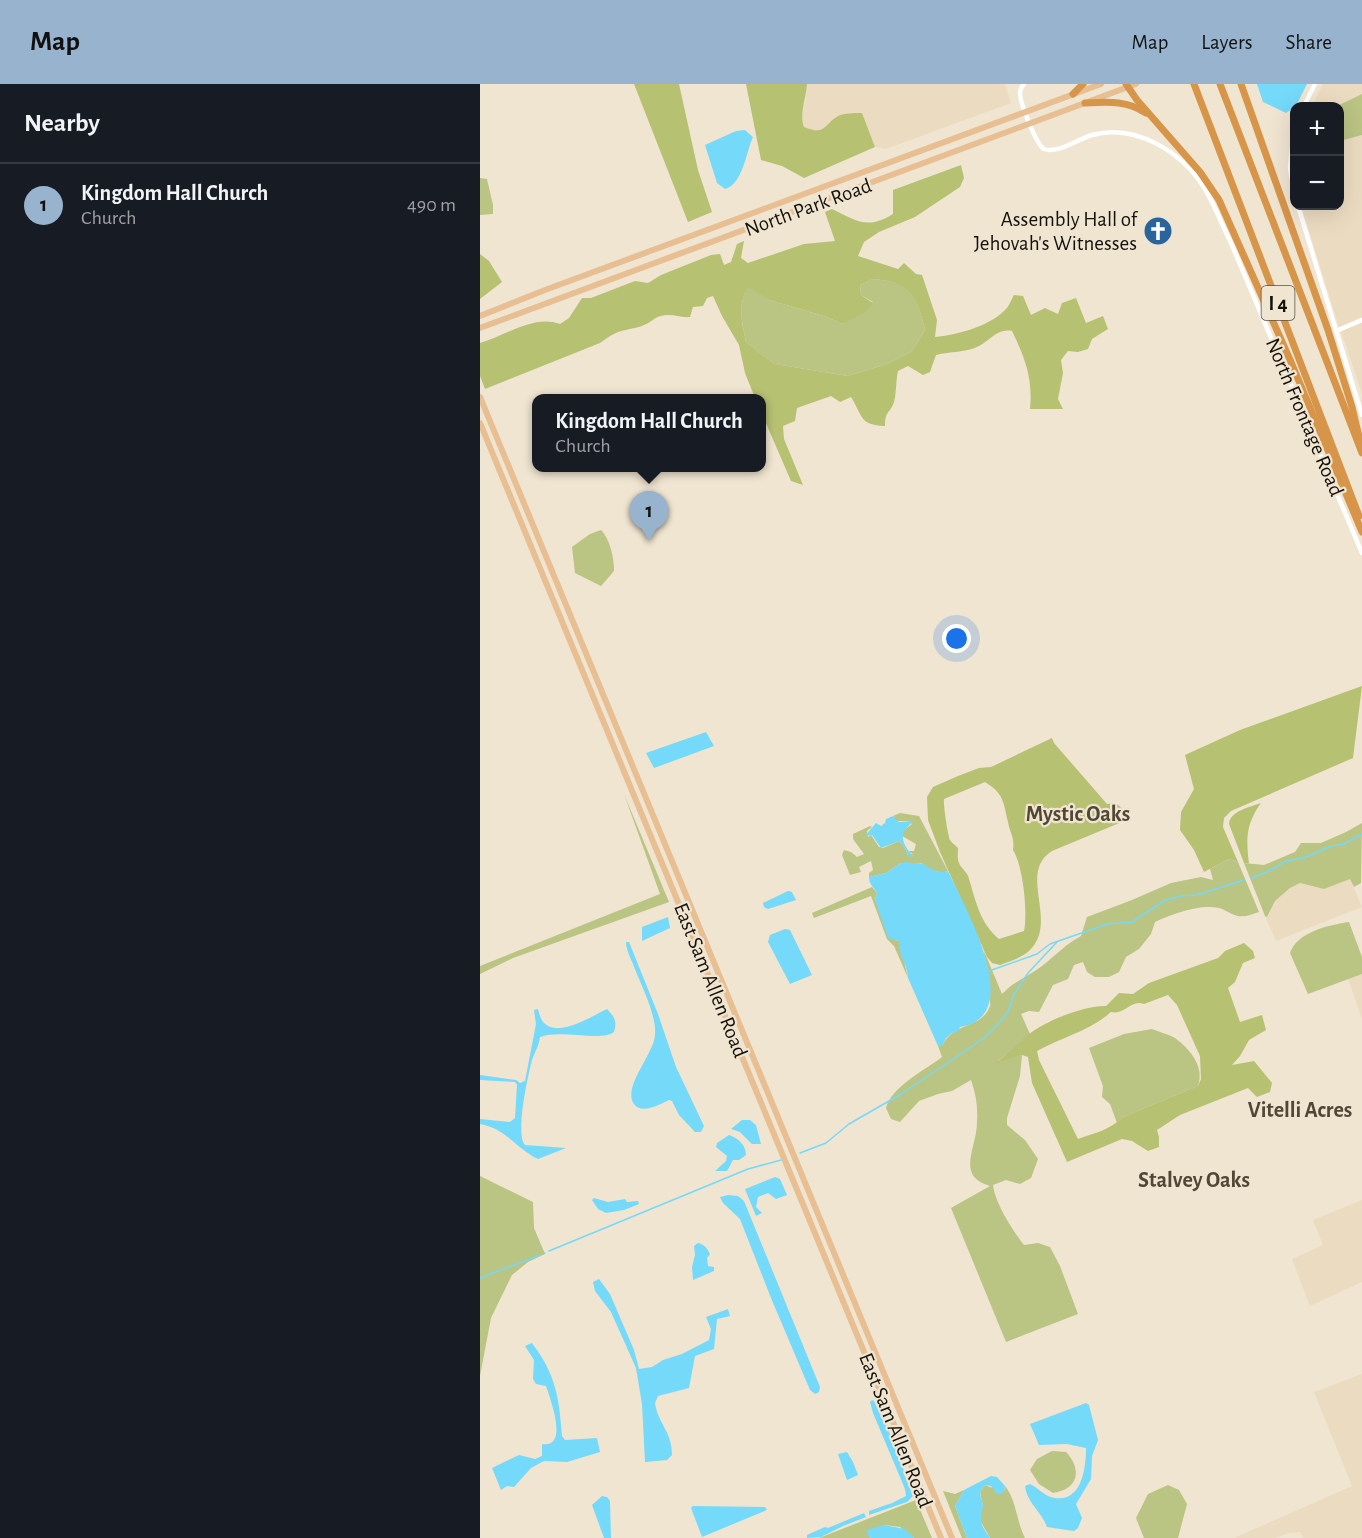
<!DOCTYPE html>
<html lang="en">
<head>
<meta charset="utf-8">
<style>
	body { margin:0; font-family:"Alegreya Sans",sans-serif; background:#20242c; color:#f1f3f6 }
	.controls { position:absolute; right:18px; top:18px; display:grid; overflow:hidden; border-radius:12px; box-shadow:0 6px 24px #0002 }
	.controls button { width:54px; height:54px; display:grid; place-items:center; padding:0; border:0; border-bottom:2px solid #363941; background:#171b24; color:#f1f3f6; font:30px sans-serif }
	.you { position:absolute; left:477px; top:555px; width:21px; height:21px; margin:-15px; border:4px solid #fff; border-radius:50%; background:#1a73e8; box-shadow:0 0 0 9px #1a73e833 }
	.badge { display:grid; place-items:center; width:39px; height:39px; border-radius:50%; background:#97b3ce; color:#111; font-size:20px; font-weight:700 }
	.pin { position:absolute; translate:-50% -50px; filter:drop-shadow(0 2px 3px #0008) }
	.pin::after { content:''; position:absolute; top:32px; width:21px; height:18px; background:inherit; clip-path:polygon(0 0,100% 0,50% 100%) }
	.popup { position:absolute; left:52px; top:310px; width:234px; height:78px; box-sizing:border-box; display:grid; place-content:center; border-radius:12px; background:#171b24; filter:drop-shadow(0 2px 4px #0005); font-size:20px; white-space:nowrap; color:#9ea1a6 }
	.popup b { font-size:22px; color:#f1f3f6 }
	.popup::after { content:''; position:absolute; left:50%; top:100%; margin-left:-12px; border:12px solid transparent; border-top-color:#171b24 }
	.list { margin:0; padding:0; list-style:none }
	h2 { display:flex; justify-content:space-between; align-items:center; height:78px; margin:0; padding:0 24px; font-size:26px }
	h2 small { font-size:20px; font-weight:400; color:#9ea1a6 }
	.list li { display:grid; grid-template-columns:39px 1fr auto; gap:18px; align-items:center; box-sizing:border-box; height:84px; padding:0 24px; border-top:2px solid #363941 }
	.list b { display:block; font-size:22px; white-space:nowrap }
	.list p { margin:0; font-size:20px; white-space:nowrap; color:#9ea1a6 }
	.list em { font-size:20px; font-style:normal; color:#9ea1a6 }
	.map { position:relative; flex:none; width:882px; height:1454px; overflow:hidden }
	header { display:flex; align-items:center; gap:36px; box-sizing:border-box; height:84px; padding:0 30px; background:#97b3ce; color:#111 }
	header strong { font-size:28px }
	nav { display:flex; gap:33px; margin-inline-start:auto; font-size:21px }
	main { display:flex }
	aside { flex:1; background:#171b24 }
	.map>svg:first-child { display:block }
</style>
</head>
<body>
<header>
<strong>Map</strong>
<nav><a>Map</a><a>Layers</a><a>Share</a></nav>
</header>
<main>
<aside>
<h2>Nearby<small></small></h2>
<ul class="list">
<li><span class="badge">1</span><div><b>Kingdom Hall Church</b><p>Church</p></div><em>490 m</em></li>
</ul>
</aside>
<div class="map">
<svg width="882" height="1454" viewBox="0 0 882 1454">
	<rect width="100%" height="100%" fill="#f0e5d1"/>
	<g fill="#ebdcc1">
		<path d="M327 0H525L531 19 406 65 395 63 382 29 357 33 346 44 339 46H332L324 43 320 35 326 15Z"/>
		<path d="M843 0H882V10L857 22H832Z"/>
		<path d="M882 51V233L859 243 821 122H860V57Z"/>
		<path d="M882 238V310L861 247Z"/>
		<path d="M870 795 882 823 796 857 785 832 788 833 795 817 810 804 820 799 844 805Z"/>
		<path d="M882 890V935L868 895Z"/>
		<path d="M882 1116V1198L830 1222 812 1175 843 1161 833 1136Z"/>
		<path d="M882 1290V1454H823L820 1448 809 1449 795 1454H754L872 1402 834 1308Z"/>
	</g>
	<g fill="#bac483">
		<path d="M882 10V51L860 57V22H857Z"/>
		<path d="M0 94 7 95 13 121V130L0 131Z"/>
		<path d="M393 195C431 198 437 211 445 246L431 268 407 280 368 292 295 280 266 258C262 236 257 223 268 202L289 216 347 233 362 240 393 218 381 211 380 201Z"/>
		<path d="M121 446C130 455 134 474 134 487L121 502 95 489 92 463 110 450Z"/>
		<path d="M144 710 189 818 33 874 0 890V882L180 810Z"/>
		<path d="M420 729 439 732 468 787 461 789 450 785 441 779H421L406 789 389 793V789L393 786 391 777 379 783 381 788 370 791 362 771 364 766 371 768 377 773 384 770 373 755V750L390 742 392 743 387 747 388 753 391 751 399 763 403 764 419 757 425 764 428 771 433 770 428 767H434L436 760 422 752 423 747 432 740 429 737H417L413 732Z"/>
		<path d="M882 739 881 799 874 803 870 795 844 805 820 799 810 804 795 817 787 833 785 832 764 779 784 781 815 768 821 759H841L866 748Z"/>
		<path d="M749 775 758 778 779 828C769 831 762 835 752 830 747 828 744 825 739 824 718 820 693 830 675 838L671 850 659 865 646 873 639 888 629 893H615L607 888 603 878 594 881 588 895 573 901 559 928 549 927 541 930 550 950 518 977 542 971 540 992 527 1034V1041L545 1056 558 1075 551 1094 540 1100 526 1096 513 1101C515 1119 533 1147 544 1161L558 1159 570 1163 580 1182 598 1230 526 1258 471 1124 510 1102C475 1092 497 1064 497 1038 498 1023 496 1010 491 996L472 1007 458 1010 439 1017 420 1038 411 1035 406 1024C412 1002 444 987 462 973L458 962H462C474 937 502 945 510 922 511 919 509 916 510 913 511 896 505 882 504 867L522 910C533 898 549 892 562 882 576 871 586 860 601 852L607 833 652 816 691 799 721 793 733 796 730 785Z"/>
		<path d="M392 803 397 809 395 816 415 856 419 857 420 860 428 894 414 862 407 855 391 812 334 834 332 829Z"/>
		<path d="M869 838 882 873V890L828 910 810 869C817 848 849 841 869 838Z"/>
		<path d="M672 945C679 948 688 950 695 954 710 965 725 983 718 1002L643 1033 637 1039 630 1020 622 1013 623 1002 609 964 644 950Z"/>
		<path d="M0 1092 53 1118 54 1144 65 1170 48 1178 32 1191 11 1234 0 1292Z"/>
		<path d="M572 1367 586 1368C602 1385 599 1405 573 1409L559 1400 550 1386 557 1375Z"/>
		<path d="M505 1401 524 1408 525 1402C537 1417 536 1437 545 1454H510L501 1438 500 1429 503 1422 500 1408Z"/>
		<path d="M688 1401 699 1406 707 1420 698 1454H664L656 1434 668 1410Z"/>
		<path d="M484 1406 475 1422 487 1454H482L463 1407 475 1410Z"/>
		<path d="M436 1416 452 1454H434L420 1443 404 1441 389 1453 392 1454H339Z"/>
	</g>
	<g fill="#b6c172" fill-rule="evenodd">
		<path d="M154 0H199L218 86 232 128 208 138Z"/>
		<path d="M266 0H327C326 15 319 31 324 43 346 52 343 41 358 32 364 29 374 29 382 29L395 63 324 94 302 82 281 76Z"/>
		<path d="M481 81 484 94 480 103 435 133 399 148 384 158 378 172 418 185 424 179 436 190 442 191 457 236 455 253C477 251 507 243 524 227 529 223 531 216 534 211L543 212 551 231 565 224 578 230 582 219 596 214 606 239 623 232 628 245 612 255 608 265 598 268 588 267 581 276 583 289 578 315 583 325H550C553 294 545 274 532 247 517 244 511 256 499 262 486 269 470 267 456 271L450 288 443 291 428 282 418 287C416 295 416 313 414 318 410 330 405 326 405 342 379 341 383 332 371 313L360 318 351 312 317 324 315 337 303 342 304 355 323 401 311 397 282 330V314H275L265 289 259 261 242 232 233 212 227 214 223 222 213 223 210 233C200 234 191 229 181 232 175 233 170 239 164 241 158 244 153 244 146 246 136 247 127 254 120 259L5 305 0 292V259C25 252 54 230 80 240L89 234 102 214H111L155 197 168 199 181 191 231 171 240 170 244 181 251 178 257 160 264 157 261 174 268 179 324 160 355 157 345 128 352 125C377 137 387 146 413 130V106ZM393 195C430 198 437 211 445 246L431 268 407 280 368 292 295 280 266 258C262 237 257 222 268 203L289 216 347 233 362 240 385 228 393 219 381 211 380 201Z"/>
		<path d="M0 170 9 177 22 198 0 215Z"/>
		<path d="M882 602 873 674 751 727 744 734 743 743 758 778 749 775 724 788 714 766 700 746 701 728 714 705 705 671 760 646Z"/>
		<path d="M572 654 574 659 627 720 636 719 644 726 649 735 572 767C537 789 579 837 550 866 542 874 530 877 520 881L512 879 507 873 460 768 448 736 447 713 453 703 478 692 499 684 511 683ZM505 698C524 710 523 717 528 738 530 750 535 753 533 766 543 781 548 829 544 847L519 855C500 839 496 818 489 795 488 788 481 785 479 779 477 775 478 768 478 764 476 762 471 758 470 756 468 752 463 720 464 715Z"/>
		<path d="M781 719C766 740 766 754 769 779H764L749 740C750 727 770 723 781 719Z"/>
		<path d="M764 859 773 867 775 874 763 879 755 898 748 904 760 938 782 931 786 946 769 956 760 972 752 981 774 977 792 999 790 1008 777 1013 768 1004 700 1031 677 1046 679 1053V1063L668 1067 652 1057 642 1055 587 1078 552 999 548 973 542 971 516 979C527 970 537 960 548 951 565 937 605 921 626 922L639 909 653 910 669 899 738 874 745 867ZM688 911 697 921 720 972 721 995 718 1002 643 1033C630 1046 615 1049 598 1055L559 976 557 967C582 953 610 947 631 928 645 931 651 915 664 920Z"/>
	</g>
	<g fill="#75d9fa">
		<path d="M777 0H827L816 22 806 29 783 18Z"/>
		<path d="M265 46 273 53C266 68 263 100 245 105L237 99 225 61 256 47Z"/>
		<path d="M226 648 234 662 174 684 166 669Z"/>
		<path d="M413 732 419 738 433 737C431 740 428 742 426 745 418 753 427 767 434 772L428 771 425 764 419 757 401 764 392 751 385 752 396 739 401 742 405 739 406 735Z"/>
		<path d="M427 778C433 780 437 778 443 780 452 785 457 790 468 787 484 822 548 932 480 943L478 948 472 949 466 954 462 962H458L428 894C428 882 418 871 419 857L408 854 395 816 397 809C394 803 389 801 389 793L406 789 421 779Z"/>
		<path d="M308 807 312 808 316 816 288 825 284 823 283 819Z"/>
		<path d="M188 833 190 844 162 857V843Z"/>
		<path d="M305 845 310 846 332 891 310 900 288 858 290 851Z"/>
		<path d="M146 858H149L178 930 196 983 224 1042 221 1048H215L199 1031 192 1017 189 1016C180 1020 162 1031 154 1020 142 1003 174 970 175 951 177 931 160 899 153 880 150 873 146 865 146 858Z"/>
		<path d="M58 925C59 930 61 936 64 939 79 954 112 932 127 925 135 933 137 938 134 948 122 958 80 945 60 953 59 961 55 968 52 976 48 991 35 1050 45 1061L86 1064 58 1075C35 1064 27 1045 0 1040V1035L30 1038 35 1034 37 1001 35 998 0 996V991L36 996 40 999 45 997 56 940 54 926Z"/>
		<path d="M262 1036H270L276 1041 281 1060H272L260 1048 251 1045Z"/>
		<path d="M249 1051C258 1054 266 1061 266 1071L259 1076H253L247 1087H235L246 1077 247 1072 236 1063 237 1059Z"/>
		<path d="M295 1093 300 1095 307 1111 296 1115 288 1109 278 1113 276 1123 282 1129 276 1132 265 1105Z"/>
		<path d="M248 1111 258 1112 264 1117 340 1303 339 1308 335 1310 330 1306 291 1214 260 1135 243 1119 240 1113Z"/>
		<path d="M114 1114 128 1118 145 1115 147 1118 158 1117 159 1120 144 1126 126 1129 118 1125 112 1116Z"/>
		<path d="M218 1159C225 1161 227 1164 230 1170L227 1174 228 1182 234 1183V1187L213 1196 212 1183 215 1171 214 1162Z"/>
		<path d="M119 1195 130 1210 154 1266 159 1285 172 1283 183 1276 202 1270 229 1256 231 1245 226 1233 248 1225 250 1232 237 1235 234 1265 215 1272 209 1304 178 1312 175 1319C178 1340 192 1347 192 1371L187 1376 165 1378 162 1320 156 1284 131 1228 115 1207 113 1198Z"/>
		<path d="M52 1259C76 1291 79 1313 82 1352L85 1356 117 1354 120 1368 87 1378 64 1377 51 1384 34 1403 27 1402 21 1406 12 1384 39 1371 55 1375 62 1372V1360C89 1364 71 1317 66 1302L56 1300 53 1295 54 1276 45 1262Z"/>
		<path d="M392 1316 394 1317 422 1375 424 1390 433 1412 427 1418 389 1431V1427L412 1419 426 1412 425 1405 393 1329 390 1318Z"/>
		<path d="M606 1319 609 1321 618 1356 612 1372 611 1395 596 1420 602 1434 598 1444 594 1447 567 1443C562 1428 547 1419 545 1402L550 1400C559 1404 565 1413 575 1414 602 1418 606 1384 606 1364L587 1360 559 1361 550 1340Z"/>
		<path d="M367 1368 373 1378 378 1391 367 1396 358 1370Z"/>
		<path d="M511 1392 517 1393 525 1402 524 1408 518 1411 511 1402 505 1401 500 1408C500 1413 503 1418 503 1422 500 1440 500 1439 510 1454H487L475 1422 484 1406Z"/>
		<path d="M122 1412 127 1413 130 1417 131 1454H124L112 1421Z"/>
		<path d="M213 1422 285 1423 287 1426 222 1453 211 1424Z"/>
		<path d="M384 1429 386 1433 363 1442 341 1453 327 1454V1451L345 1443 348 1444Z"/>
		<path d="M404 1441 425 1445 434 1454H392L389 1453 386 1446Z"/>
	</g>
	<g fill="none" stroke-linecap="round" stroke-linejoin="round">
		<g stroke="#75d9fa" stroke-width="1.5">
			<path d="M771 794 787 788 806 777 824 774 851 762 864 760 882 750"/>
			<path d="M509 887 557 870 570 860 590 853 628 840 652 838 684 817 701 812 717 811 764 796"/>
			<path d="M320 1069 346 1059 369 1040 423 1009 504 954 521 937 528 928 534 910 548 889 577 858"/>
			<path d="M69 1167 268 1085 301 1076"/>
			<path d="M64 1169H65"/>
			<path d="M0 1194 60 1171"/>
		</g>
		<g stroke="#fff" stroke-width="4.5">
			<path d="M544 0C541 4 540 4 540 9 540 19 556 60 564 65 578 70 598 55 612 51 656 39 702 68 725 105 735 122 742 141 751 159L882 469"/>
			<path d="M824 22 835 0"/>
			<path d="M814 45 810 84 814 108"/>
			<path d="M818 122 882 331"/>
			<path d="M856 247 882 236"/>
		</g>
		<g stroke="#e7bf92" stroke-width="6">
			<path d="M0 232 65 206 621 0"/>
			<path d="M0 244 656 0"/>
			<path d="M0 313 472 1454"/>
			<path d="M0 339 461 1454"/>
		</g>
		<g stroke="#d7954a" stroke-width="7">
			<path d="M646 0 657 16 720 88 739 116 811 278 882 448"/>
			<path d="M714 0 879 432"/>
			<path d="M740 0 882 369"/>
			<path d="M761 0 848 246 872 323 880 357"/>
			<path d="M593 10 603 0"/>
			<path d="M605 19C628 18 646 16 666 29"/>
		</g>
	</g>
	<defs>
		<g id="church-disc" transform="scale(1.5)"><circle r="9.5" fill="#29659c" stroke="#f0e5d1"/><path d="M-1.2-6h2.4v3.5h3.3v2.4h-3.3V6h-2.4V-.1h-3.3v-2.4h3.3Z" fill="#fff"/></g>
	</defs>
	<g fill-rule="evenodd">
		<use href="#church-disc" x="678" y="147"/>
	</g>
	<g text-anchor="middle" stroke-width="4.5" stroke-linejoin="round" paint-order="stroke">
		<rect fill="#f0e5d1" stroke="#565046" stroke-width="1.5" x="781.5" y="202" width="33" height="34" rx="4.5"/>
		<g font-size="20" font-weight="bold" fill="#14100a">
			<text x="798" y="226">I 4</text>
		</g>
		<g font-size="21" fill="#14100a" stroke="#f0e5d1">
			<text transform="translate(328 123) rotate(-20)" y="7">North Park Road</text>
			<text transform="translate(825 333) rotate(67)" y="7">North Frontage Road</text>
			<text transform="translate(231 896) rotate(68)" y="7">East Sam Allen Road</text>
			<text transform="translate(416 1346) rotate(68)" y="7">East Sam Allen Road</text>
		</g>
		<g font-size="21" fill="#14100a" stroke="#f0e5d1" text-anchor="end">
			<text x="657" y="142">Assembly Hall of<tspan x="657" dy="24">Jehovah's Witnesses</tspan></text>
		</g>
		<g font-size="22" font-weight="bold" fill="#504736" stroke="#f0e5d1">
			<text x="598" y="737">Mystic Oaks</text>
			<text x="820" y="1033">Vitelli Acres</text>
			<text x="714" y="1103">Stalvey Oaks</text>
		</g>
	</g>
</svg>
<div class="controls">
<button>+</button>
<button>−</button>
</div>
<div class="you"></div>
<div class="pin badge" style="left:169px;top:457px">1</div>
<div class="popup"><b>Kingdom Hall Church</b>Church</div>
</div>
</main>
</body>
</html>
